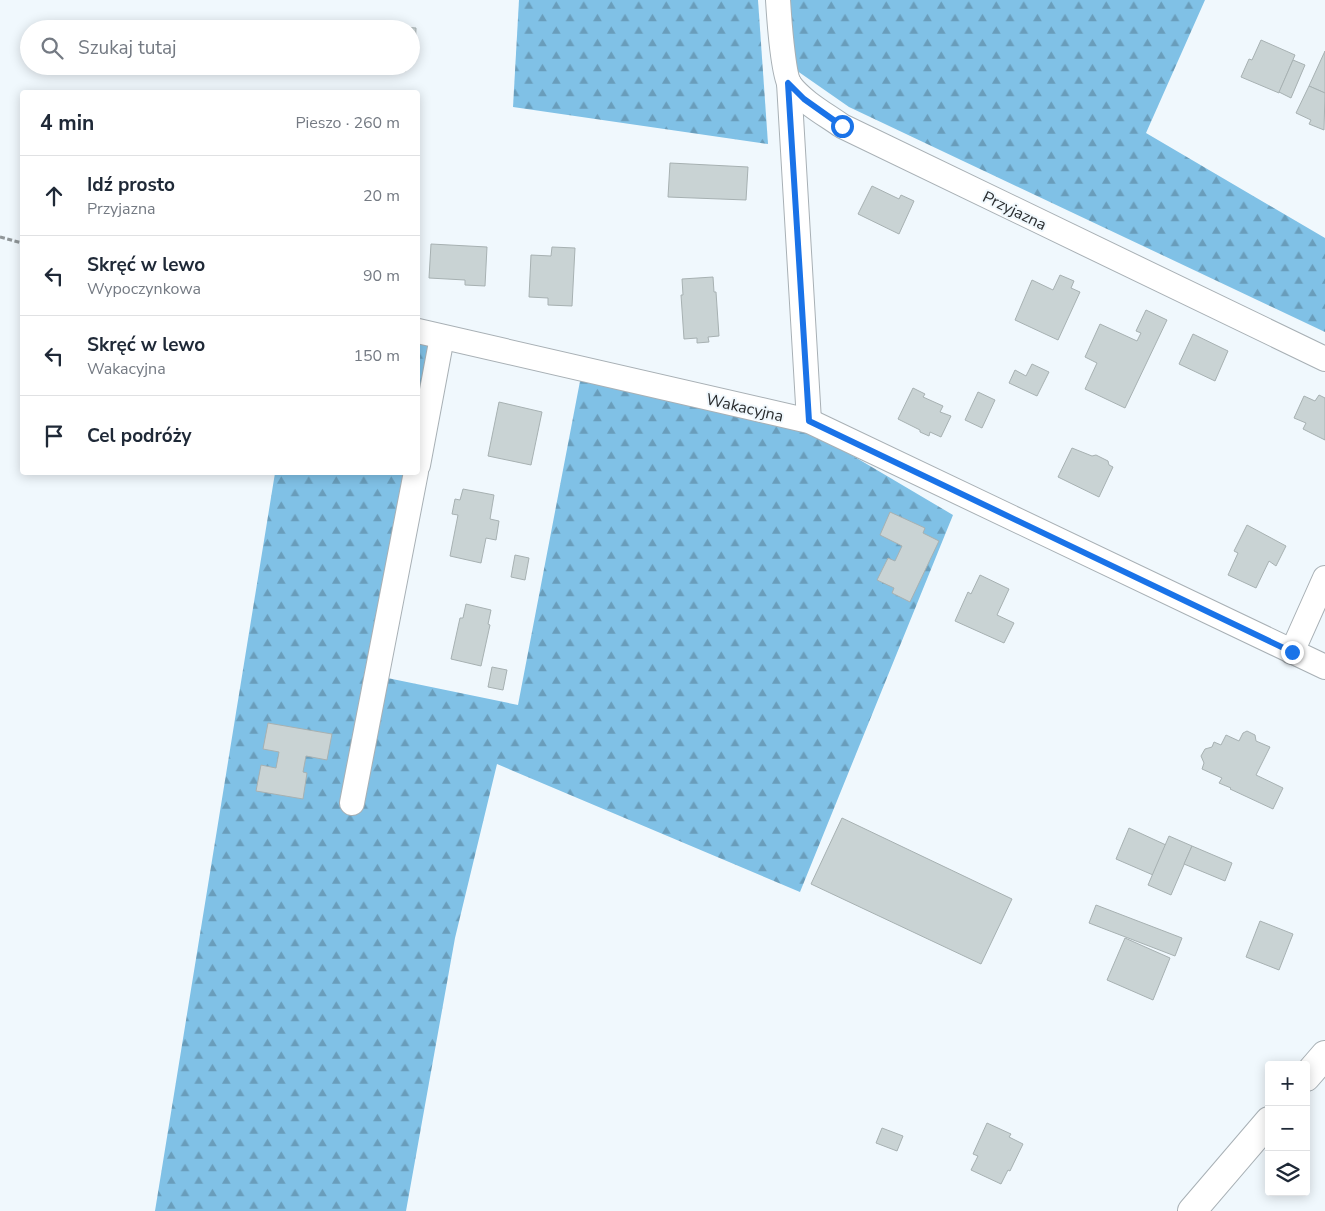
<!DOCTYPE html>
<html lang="pl">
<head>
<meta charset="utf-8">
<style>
	body { margin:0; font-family:"Nunito Sans",sans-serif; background:#f6f6f7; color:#1f2937 }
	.controls { position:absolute; right:15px; bottom:15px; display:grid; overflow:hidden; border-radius:5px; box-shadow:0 2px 12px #0003 }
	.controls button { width:45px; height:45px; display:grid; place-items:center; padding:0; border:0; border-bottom:1px solid #e0e1e3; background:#fff; color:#1f2937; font:25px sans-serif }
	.stop { position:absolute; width:15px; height:15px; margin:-11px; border:4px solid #1a73e8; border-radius:50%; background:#fff }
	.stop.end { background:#1a73e8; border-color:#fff; box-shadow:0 1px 5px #0008 }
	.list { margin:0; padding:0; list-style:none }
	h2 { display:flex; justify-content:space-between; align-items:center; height:65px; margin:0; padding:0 20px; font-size:21px }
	h2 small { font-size:16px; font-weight:400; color:#747a83 }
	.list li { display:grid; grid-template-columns:32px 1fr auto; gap:15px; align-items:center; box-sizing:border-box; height:80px; padding:0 20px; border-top:1px solid #e0e1e3 }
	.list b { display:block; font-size:19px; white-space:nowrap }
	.list p { margin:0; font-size:16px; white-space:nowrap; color:#747a83 }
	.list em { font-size:16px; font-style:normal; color:#747a83 }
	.icon { flex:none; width:28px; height:28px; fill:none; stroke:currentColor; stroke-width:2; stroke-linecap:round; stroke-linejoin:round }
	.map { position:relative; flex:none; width:1325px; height:1211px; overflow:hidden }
	.search { position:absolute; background:#fff; box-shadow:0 2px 12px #0003; left:20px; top:20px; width:400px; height:55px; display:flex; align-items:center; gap:12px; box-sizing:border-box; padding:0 18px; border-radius:28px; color:#747a83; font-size:19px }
	.panel { position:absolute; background:#fff; box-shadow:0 2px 12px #0003; left:20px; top:90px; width:400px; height:385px; border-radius:5px }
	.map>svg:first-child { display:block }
</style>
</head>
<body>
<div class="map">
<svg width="1325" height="1211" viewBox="0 0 1325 1211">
	<defs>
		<pattern id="forest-firs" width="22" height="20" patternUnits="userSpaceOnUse" patternTransform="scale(1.25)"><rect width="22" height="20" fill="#80c1e6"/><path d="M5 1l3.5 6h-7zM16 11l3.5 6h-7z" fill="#699dbb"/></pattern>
	</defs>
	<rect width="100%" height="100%" fill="#f0f8fd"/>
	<g fill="url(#forest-firs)">
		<path d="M519 0H758L768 144 513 107Z"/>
		<path d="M787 0H1205L1146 133 1325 238V332L849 107 793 68Z"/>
		<path d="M418 336 431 344 418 414Z"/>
		<path d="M581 376 799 424 953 515 800 892 497 764 455 938 406 1211H155L275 473H406L368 674 518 705Z"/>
	</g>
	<g fill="#c9d3d4" stroke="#a7b1b2">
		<path d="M358 24 416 28 415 52H411V29H358Z"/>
		<path d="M1261 40 1295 55 1279 93 1241 77 1249 59 1252 60Z"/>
		<path d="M1325 51V93L1309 86Z"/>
		<path d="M1293 60 1305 65 1291 98 1279 92Z"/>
		<path d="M365 66H407L406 71 365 68Z"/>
		<path d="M1309 86 1325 93 1324 130 1309 124 1311 120 1296 113Z"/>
		<path d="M670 163 748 167 746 200 668 197Z"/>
		<path d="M872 186 899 199 901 195 914 201 899 234 858 214Z"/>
		<path d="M431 244 487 247 485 286 465 285V280L429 278Z"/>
		<path d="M552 247 575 248 572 306 548 305V298L529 297 531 255 551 256Z"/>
		<path d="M1060 275 1074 281 1071 288 1080 292 1058 340 1015 320 1032 280 1053 290Z"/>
		<path d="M713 277 714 292H716L719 336 708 337 709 342 697 343V338L684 339 681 295H683L682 279Z"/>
		<path d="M1146 310 1167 320 1125 408 1085 389 1097 363 1085 357 1100 324 1137 341 1141 333 1136 331Z"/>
		<path d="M1193 334 1228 351 1215 381 1179 364Z"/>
		<path d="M1032 364 1049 372 1037 396 1009 383 1015 370 1026 376Z"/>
		<path d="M913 388 925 394 923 397 943 406 940 412 951 416 941 437 930 432 929 436 920 432V430L898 419Z"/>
		<path d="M978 392 995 400 982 428 965 420Z"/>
		<path d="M1319 395 1325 398V440L1303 429 1306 423 1294 418 1304 396 1315 401Z"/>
		<path d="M499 402 542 412 531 465 488 456Z"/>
		<path d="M1072 448 1092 456 1096 455 1108 461 1109 465 1113 467 1099 497 1058 477Z"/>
		<path d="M463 489 494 495 490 519 499 521 496 540 486 538 481 563 450 556 458 515 452 514 455 499 460 500Z"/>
		<path d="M890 512 925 528 923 533 939 541 910 602 892 593 894 588 877 580 888 558 895 561 902 546 880 535Z"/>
		<path d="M1247 525 1286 546 1276 566 1269 561 1256 588 1228 575 1238 553 1234 551Z"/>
		<path d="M515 555 529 558 525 580 511 577Z"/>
		<path d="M980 575 1009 589 997 615 1014 623 1004 643 955 621 968 592 971 594Z"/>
		<path d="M466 604 491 610 488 624 490 625 481 666 451 659 460 618H463Z"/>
		<path d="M492 667 507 670 503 690 488 687Z"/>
		<path d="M268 723 332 734 327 760 306 756 303 772 307 773 303 799 256 791 261 765 276 768 279 752 263 749Z"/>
		<path d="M1247 731 1255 735 1256 741 1270 747 1256 775 1283 788 1273 809 1230 789 1231 788 1219 783 1222 778 1202 769 1204 763 1201 756 1205 749 1212 747 1214 742 1221 745 1226 735 1239 741 1243 733Z"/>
		<path d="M842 818 1012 899 981 964 811 884Z"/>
		<path d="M1129 828 1166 845 1153 875 1116 859Z"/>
		<path d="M1169 836 1192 846 1171 895 1148 885Z"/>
		<path d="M1192 846 1232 863 1225 881 1184 864Z"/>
		<path d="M1096 905 1182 938 1175 956 1089 923Z"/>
		<path d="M1260 921 1293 934 1279 970 1246 957Z"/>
		<path d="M1125 938 1170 958 1153 1000 1107 980Z"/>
		<path d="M987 1123 1011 1134 1009 1137 1023 1144 1010 1171 1008 1170 1001 1184 971 1170 978 1156 973 1154Z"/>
		<path d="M882 1128 903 1136 897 1151 876 1143Z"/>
	</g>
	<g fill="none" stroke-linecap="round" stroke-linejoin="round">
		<g stroke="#a8b0b5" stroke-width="26">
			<g id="minor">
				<path d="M778 0C779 16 783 75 790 85 803 102 825 114 842 126L1325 359"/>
				<path d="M789 83 809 421"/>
				<path d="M418 331 809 421 1325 667"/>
				<path d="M418 465 442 337"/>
				<path d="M1292 652 1325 578"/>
				<path d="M352 803 416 472"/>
			</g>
		</g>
		<g stroke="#a8b0b5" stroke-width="30">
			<g id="major">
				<path d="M1306 1077 1325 1055"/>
				<path d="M1192 1211 1269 1121"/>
			</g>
		</g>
		<path stroke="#909699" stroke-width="3" stroke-dasharray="5 2.5" stroke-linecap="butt" d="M0 237 22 243"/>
		<use href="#minor" stroke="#fff" stroke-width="24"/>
		<use href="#major" stroke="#fff" stroke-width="28"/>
	</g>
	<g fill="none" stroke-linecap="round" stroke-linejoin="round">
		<path stroke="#1a73e8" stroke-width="6" d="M842 126 804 99 788 83 809 421 1292 652"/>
	</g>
	<g text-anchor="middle" stroke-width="4" stroke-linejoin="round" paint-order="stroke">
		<g font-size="16" fill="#292c2e" stroke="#f0f8fd">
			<text transform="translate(1015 210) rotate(26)" y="6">Przyjazna</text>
			<text transform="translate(745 407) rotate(13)" y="6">Wakacyjna</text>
		</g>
	</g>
</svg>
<div class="controls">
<button>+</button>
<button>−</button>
<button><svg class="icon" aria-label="layers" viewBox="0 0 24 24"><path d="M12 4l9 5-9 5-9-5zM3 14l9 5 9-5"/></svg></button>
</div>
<div class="stop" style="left:842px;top:126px"></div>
<div class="stop end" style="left:1292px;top:652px"></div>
<div class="search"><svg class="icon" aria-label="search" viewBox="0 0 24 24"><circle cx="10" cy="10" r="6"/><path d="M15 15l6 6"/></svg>Szukaj tutaj</div>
<section class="panel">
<h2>4 min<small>Pieszo · 260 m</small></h2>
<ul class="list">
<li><svg class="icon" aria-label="ahead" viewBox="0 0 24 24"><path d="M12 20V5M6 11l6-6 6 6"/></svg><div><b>Idź prosto</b><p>Przyjazna</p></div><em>20 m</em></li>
<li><svg class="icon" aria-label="left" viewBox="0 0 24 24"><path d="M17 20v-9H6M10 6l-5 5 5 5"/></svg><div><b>Skręć w lewo</b><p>Wypoczynkowa</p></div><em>90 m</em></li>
<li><svg class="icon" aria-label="left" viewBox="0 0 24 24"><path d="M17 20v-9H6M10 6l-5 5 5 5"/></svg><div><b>Skręć w lewo</b><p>Wakacyjna</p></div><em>150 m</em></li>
<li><svg class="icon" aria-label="arrive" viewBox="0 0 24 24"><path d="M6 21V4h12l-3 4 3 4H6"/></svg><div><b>Cel podróży</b></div></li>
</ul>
</section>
</div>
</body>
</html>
